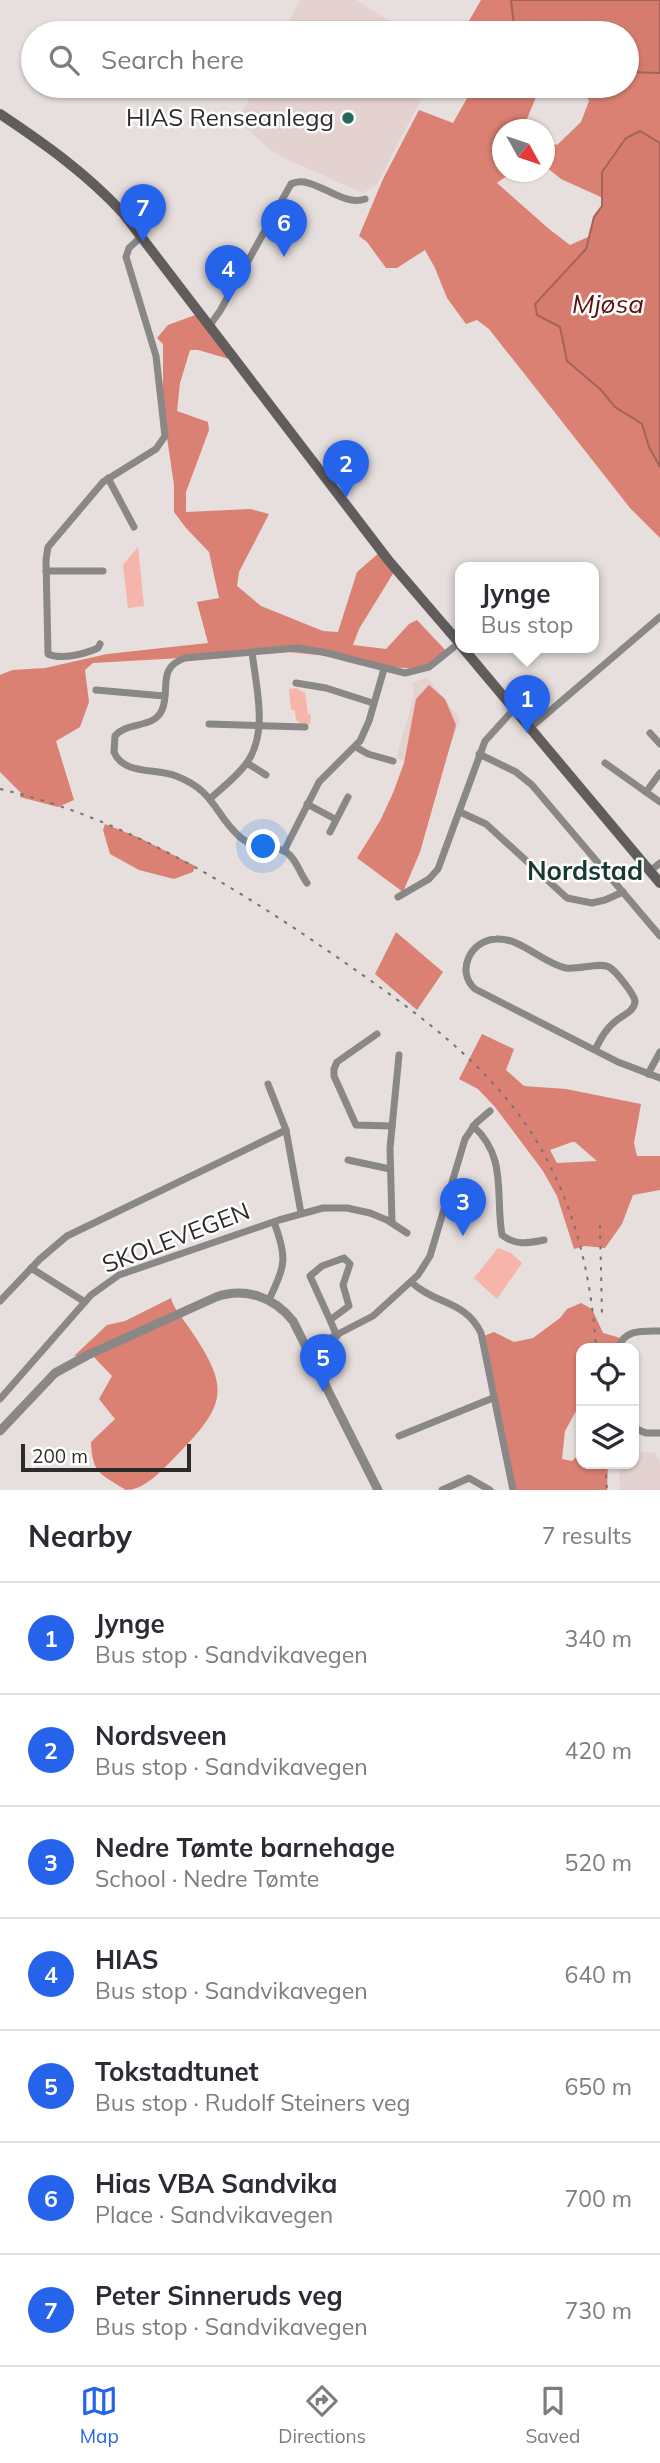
<!DOCTYPE html>
<html lang="en">
<head>
<meta charset="utf-8">
<style>
	body { margin:0; font-family:Mulish,sans-serif; background:#f2f2f3; color:#2b2b33 }
	.controls { position:absolute; right:21px; bottom:21px; display:grid; overflow:hidden; border-radius:14px; box-shadow:0 2px 5px #0004 }
	.controls button { width:63px; height:63px; display:grid; place-items:center; padding:0; border:0; border-bottom:2px solid #e1e1e2; background:#fff; color:#2b2b33; font:35px sans-serif }
	.compass { position:absolute; left:492px; top:119px; width:63px; height:63px; border-radius:50%; background:#fff; box-shadow:0 2px 5px #0004; rotate:130deg }
	.scale { position:absolute; left:21px; bottom:18px; width:170px; box-sizing:border-box; padding-left:7px; border:4px solid #2d2b2a; border-top:0; font-size:19px; line-height:24px; white-space:nowrap; color:#2d2b2a; -webkit-text-stroke:5px #fff; paint-order:stroke }
	.you { position:absolute; left:264px; top:847px; width:24px; height:24px; margin:-18px; border:5px solid #fff; border-radius:50%; background:#1a73e8; box-shadow:0 0 0 10px #1a73e833 }
	.badge { display:grid; place-items:center; width:46px; height:46px; border-radius:50%; background:#2563eb; color:#fff; font-size:23px; font-weight:700 }
	.pin { position:absolute; translate:-50% -58px; filter:drop-shadow(0 2px 4px #0008) }
	.pin::after { content:''; position:absolute; top:37px; width:24px; height:21px; background:inherit; clip-path:polygon(0 0,100% 0,50% 100%) }
	.popup { position:absolute; left:455px; top:562px; width:144px; height:91px; box-sizing:border-box; display:grid; place-content:center; border-radius:14px; background:#fff; filter:drop-shadow(0 2px 5px #0005); font-size:23px; white-space:nowrap; color:#7c7c81 }
	.popup b { font-size:26px; color:#2b2b33 }
	.popup::after { content:''; position:absolute; left:50%; top:100%; margin-left:-14px; border:14px solid transparent; border-top-color:#fff }
	.list { margin:0; padding:0; list-style:none }
	h2 { display:flex; justify-content:space-between; align-items:center; height:91px; margin:0; padding:0 28px; font-size:30px }
	h2 small { font-size:23px; font-weight:400; color:#7c7c81 }
	.list li { display:grid; grid-template-columns:46px 1fr auto; gap:21px; align-items:center; box-sizing:border-box; height:112px; padding:0 28px; border-top:2px solid #e1e1e2 }
	.list b { display:block; font-size:26px; white-space:nowrap }
	.list p { margin:0; font-size:23px; white-space:nowrap; color:#7c7c81 }
	.list em { font-size:23px; font-style:normal; color:#7c7c81 }
	.icon { flex:none; width:38px; height:38px; fill:none; stroke:currentColor; stroke-width:2; stroke-linecap:round; stroke-linejoin:round }
	.map { position:relative; flex:none; width:660px; height:1490px; overflow:hidden }
	.search { position:absolute; background:#fff; box-shadow:0 2px 5px #0004; left:21px; right:21px; top:21px; height:77px; display:flex; align-items:center; gap:18px; box-sizing:border-box; padding:0 24px; border-radius:38px; color:#7c7c81; font-size:26px }
	.sheet { height:875px; background:#fff }
	nav { display:flex; justify-content:space-around; align-items:center; box-sizing:border-box; height:98px; border-top:2px solid #e1e1e2; background:#fff; font-size:19px; color:#7c7c81 }
	nav a { display:grid; justify-items:center; gap:4px }
	nav .on { color:#2563eb }
	.map>svg:first-child { display:block }
</style>
</head>
<body>
<div class="map">
<svg width="660" height="1490" viewBox="0 0 660 1490">
	<rect width="100%" height="100%" fill="#e6dfdd"/>
	<g fill="#e3d2d0">
		<path d="M300 0H356L409 33H283Z"/>
		<path d="M256 86H428L377 184 363 193 284 158 268 148 244 126 239 119Z"/>
		<path d="M427 677 460 719 441 772 396 758 414 696 413 683Z"/>
		<path d="M643 1452 656 1453 660 1464V1490H620L619 1466 620 1464H634V1456Z"/>
	</g>
	<g fill="#f7b4aa">
		<path d="M138 547 144 606 128 608 123 565Z"/>
		<path d="M296 688 305 693 308 714 311 715 310 724H301L296 720 295 711 291 709 289 689Z"/>
		<path d="M498 1248 511 1253 522 1263 497 1299 474 1278Z"/>
	</g>
	<g fill="#da8173" fill-rule="evenodd">
		<path d="M481 0H511L515 33H462Z"/>
		<path d="M630 70 660 73V143L640 131 626 138 602 172 603 198 561 179 545 166V140L557 145 581 122 589 101 582 89 549 92 536 97 527 119 526 129 503 130V172H512L497 183 549 229 570 245 590 236 586 249 535 304 560 327 567 361 601 390 615 407 642 424 649 447 660 467V538L630 508 489 329 477 320 466 324 447 298 435 268 425 250 397 268H386L367 242 359 236 383 179 419 110 453 123 474 86H627V72Z"/>
		<path d="M198 314 229 359 198 350H190L180 383 177 411 208 422 209 430 186 492V512L250 509 269 514 239 572 237 586 261 606 323 631 338 632 357 572 380 552 394 572 359 629 353 645 386 649 409 624 417 620 449 654 426 669 387 667 355 659 289 652 93 663 85 670 89 702 80 727 56 741 74 800 58 807 20 797 21 793 0 772V675L12 670 45 668 107 654 208 643 197 602 219 598 209 552 186 528 174 512V485L163 411V344L157 338 168 325Z"/>
		<path d="M429 685 445 699 456 725 420 852 403 892 357 858 380 821 393 793 404 763 416 699Z"/>
		<path d="M105 824 140 838 195 866 193 872 174 879 139 870 110 854 103 830Z"/>
		<path d="M396 932 443 972 417 1010 375 974Z"/>
		<path d="M482 1034 514 1049 506 1070 524 1086 566 1089 641 1104 634 1143 637 1156H660V1190L633 1195 622 1224 605 1248 585 1246 574 1249 557 1196 543 1171 495 1107 478 1089 459 1079ZM572 1142H575L597 1161 557 1163 550 1150Z"/>
		<path d="M171 1298C173 1308 184 1320 190 1329 230 1388 227 1404 178 1454 165 1467 146 1490 126 1490 101 1474 92 1474 91 1442L115 1419 99 1399 112 1376 92 1355 74 1356 107 1325 125 1321Z"/>
		<path d="M581 1303 592 1309 603 1333 624 1339 621 1348H581V1402L565 1431 562 1459 572 1461 581 1452V1464H608L607 1490H515L481 1337 494 1332 514 1342 533 1338 560 1318 567 1309Z"/>
	</g>
	<g fill="#d57c6f" stroke="#a3645a" stroke-width="2">
		<path d="M511 0H660V73L627 72V33H515Z"/>
		<path d="M640 131 660 143V467L649 447 642 424 615 407 601 390 567 361 560 327 537 315 535 304 586 249 594 217 602 206V172L626 138Z"/>
	</g>
	<g fill="none" stroke-linecap="round" stroke-linejoin="round">
		<g stroke="#8a8787" stroke-width="7">
			<path d="M210 325 220 311 291 184C313 173 341 208 365 199"/>
			<path d="M108 478 134 527"/>
			<path d="M46 571H103"/>
			<path d="M100 644 98 648C85 654 61 660 48 654L46 560 48 547 103 482 156 449 165 436 156 356 126 257 129 248 142 236"/>
			<path d="M296 683 326 688 373 703"/>
			<path d="M96 690 164 696"/>
			<path d="M209 724 305 727"/>
			<path d="M530 728 660 617"/>
			<path d="M650 733 660 744"/>
			<path d="M356 747 368 754 393 761"/>
			<path d="M479 754 516 772 532 785 660 936"/>
			<path d="M247 763 266 775"/>
			<path d="M605 763 660 802"/>
			<path d="M646 792 660 773"/>
			<path d="M211 798C223 787 236 777 246 764 269 733 256 687 252 652"/>
			<path d="M307 804 335 819"/>
			<path d="M460 812 486 824 567 898 592 903 605 900 623 892"/>
			<path d="M330 832 348 797"/>
			<path d="M284 851 319 782 360 741 369 721 384 669"/>
			<path d="M650 871 660 863"/>
			<path d="M307 883C300 874 296 858 286 852 272 844 254 849 241 838 214 815 216 791 176 776 156 768 123 775 114 752L115 736C127 721 154 729 162 710 171 690 156 668 185 658L297 648 323 652 405 673 429 667 459 643"/>
			<path d="M398 897 429 879 438 869 485 741 514 709"/>
			<path d="M377 1034 337 1062 334 1069V1076L356 1125 392 1126"/>
			<path d="M595 1050C601 1038 606 1028 617 1020 623 1015 635 1011 635 1001 634 994 615 970 609 967 600 962 578 970 566 968 542 963 520 937 496 939 471 940 455 971 475 989L618 1062 660 1078"/>
			<path d="M648 1074 660 1052"/>
			<path d="M268 1084 286 1130 301 1213"/>
			<path d="M473 1126C508 1157 495 1196 502 1235 516 1246 529 1243 544 1240"/>
			<path d="M348 1160 390 1169"/>
			<path d="M392 1222 390 1148 399 1055"/>
			<path d="M31 1268 85 1302"/>
			<path d="M411 1282C436 1305 465 1300 481 1333L513 1490"/>
			<path d="M269 1300C285 1265 288 1259 274 1222"/>
			<path d="M0 1301 40 1259 67 1236 286 1130"/>
			<path d="M330 1320 310 1276 322 1266 344 1258 350 1264 343 1285 349 1306 330 1320 337 1336"/>
			<path d="M619 1348C623 1329 644 1331 660 1331"/>
			<path d="M307 1350 373 1316 418 1275 430 1256 465 1139 476 1123 490 1111"/>
			<path d="M0 1399 91 1295 119 1275 279 1220 323 1208H347L370 1213 387 1220 407 1233"/>
			<path d="M634 1428 646 1433H660"/>
			<path d="M399 1436 493 1398"/>
			<path d="M442 1490 469 1478 490 1490"/>
		</g>
		<path stroke="#8a8787" stroke-width="9" d="M0 1431 55 1373 88 1355 216 1297C246 1287 274 1297 293 1321L378 1490"/>
		<g stroke="#615d5c" stroke-width="10">
			<path d="M0 114C45 144 86 173 123 213L389 561 461 645"/>
			<path d="M462 647 660 883"/>
		</g>
		<g stroke="#777371" stroke-width="2" stroke-dasharray="3.5 7" stroke-linecap="butt">
			<path d="M0 789C126 818 239 889 344 962 416 1012 487 1062 534 1137 574 1202 591 1272 596 1348"/>
			<path d="M600 1225 602 1316"/>
			<path d="M605 1464 607 1490"/>
		</g>
	</g>
	<circle fill="#23695d" stroke="#fff" stroke-width="2.5" cx="348" cy="118" r="7"/>
	<g text-anchor="middle" stroke-width="5" stroke-linejoin="round" paint-order="stroke">
		<g font-size="24" fill="#2d2b2a" stroke="#fff" text-anchor="end">
			<text x="334" y="126">HIAS Renseanlegg</text>
		</g>
		<g font-size="24" fill="#2d2b2a" stroke="#fff">
			<text transform="translate(176 1238) rotate(-21)" y="8">SKOLEVEGEN</text>
		</g>
		<g font-size="26" font-style="italic" fill="#600e09" stroke="#fff">
			<text x="608" y="313">Mjøsa</text>
		</g>
		<g font-size="26" font-weight="bold" fill="#193933" stroke="#fff">
			<text x="585" y="880">Nordstad</text>
		</g>
	</g>
</svg>
<div class="controls">
<button><svg class="icon" aria-label="locate" viewBox="0 0 24 24"><circle cx="12" cy="12" r="6"/><path d="M12 2v4M12 18v4M2 12h4M18 12h4"/></svg></button>
<button><svg class="icon" aria-label="layers" viewBox="0 0 24 24"><path d="M12 4l9 5-9 5-9-5zM3 14l9 5 9-5"/></svg></button>
</div>
<svg class="compass" viewBox="-18 -18 36 36"><path d="M0-13l5 13h-10z" fill="#e53935"/><path d="M0 13l5-13h-10z" fill="#7c7c81"/></svg>
<div class="scale">200 m</div>
<div class="you"></div>
<div class="pin badge" style="left:527px;top:733px">1</div>
<div class="popup"><b>Jynge</b>Bus stop</div>
<div class="pin badge" style="left:346px;top:498px">2</div>
<div class="pin badge" style="left:463px;top:1236px">3</div>
<div class="pin badge" style="left:228px;top:303px">4</div>
<div class="pin badge" style="left:323px;top:1392px">5</div>
<div class="pin badge" style="left:284px;top:257px">6</div>
<div class="pin badge" style="left:143px;top:242px">7</div>
<div class="search"><svg class="icon" aria-label="search" viewBox="0 0 24 24"><circle cx="10" cy="10" r="6"/><path d="M15 15l6 6"/></svg>Search here</div>
</div>
<section class="sheet">
<h2>Nearby<small>7 results</small></h2>
<ul class="list">
<li><span class="badge">1</span><div><b>Jynge</b><p>Bus stop · Sandvikavegen</p></div><em>340 m</em></li>
<li><span class="badge">2</span><div><b>Nordsveen</b><p>Bus stop · Sandvikavegen</p></div><em>420 m</em></li>
<li><span class="badge">3</span><div><b>Nedre Tømte barnehage</b><p>School · Nedre Tømte</p></div><em>520 m</em></li>
<li><span class="badge">4</span><div><b>HIAS</b><p>Bus stop · Sandvikavegen</p></div><em>640 m</em></li>
<li><span class="badge">5</span><div><b>Tokstadtunet</b><p>Bus stop · Rudolf Steiners veg</p></div><em>650 m</em></li>
<li><span class="badge">6</span><div><b>Hias VBA Sandvika</b><p>Place · Sandvikavegen</p></div><em>700 m</em></li>
<li><span class="badge">7</span><div><b>Peter Sinneruds veg</b><p>Bus stop · Sandvikavegen</p></div><em>730 m</em></li>
</ul>
</section>
<nav>
<a class="on"><svg class="icon" aria-label="map" viewBox="0 0 24 24"><path d="M3 6l6-2 6 2 6-2v14l-6 2-6-2-6 2zM9 4v14M15 6v14"/></svg>Map</a>
<a><svg class="icon" aria-label="directions" viewBox="0 0 24 24"><path d="M12 3l9 9-9 9-9-9zM9 14v-3h6M13 9l2 2-2 2"/></svg>Directions</a>
<a><svg class="icon" aria-label="saved" viewBox="0 0 24 24"><path d="M7 4h10v16l-5-4-5 4z"/></svg>Saved</a>
</nav>
</body>
</html>
